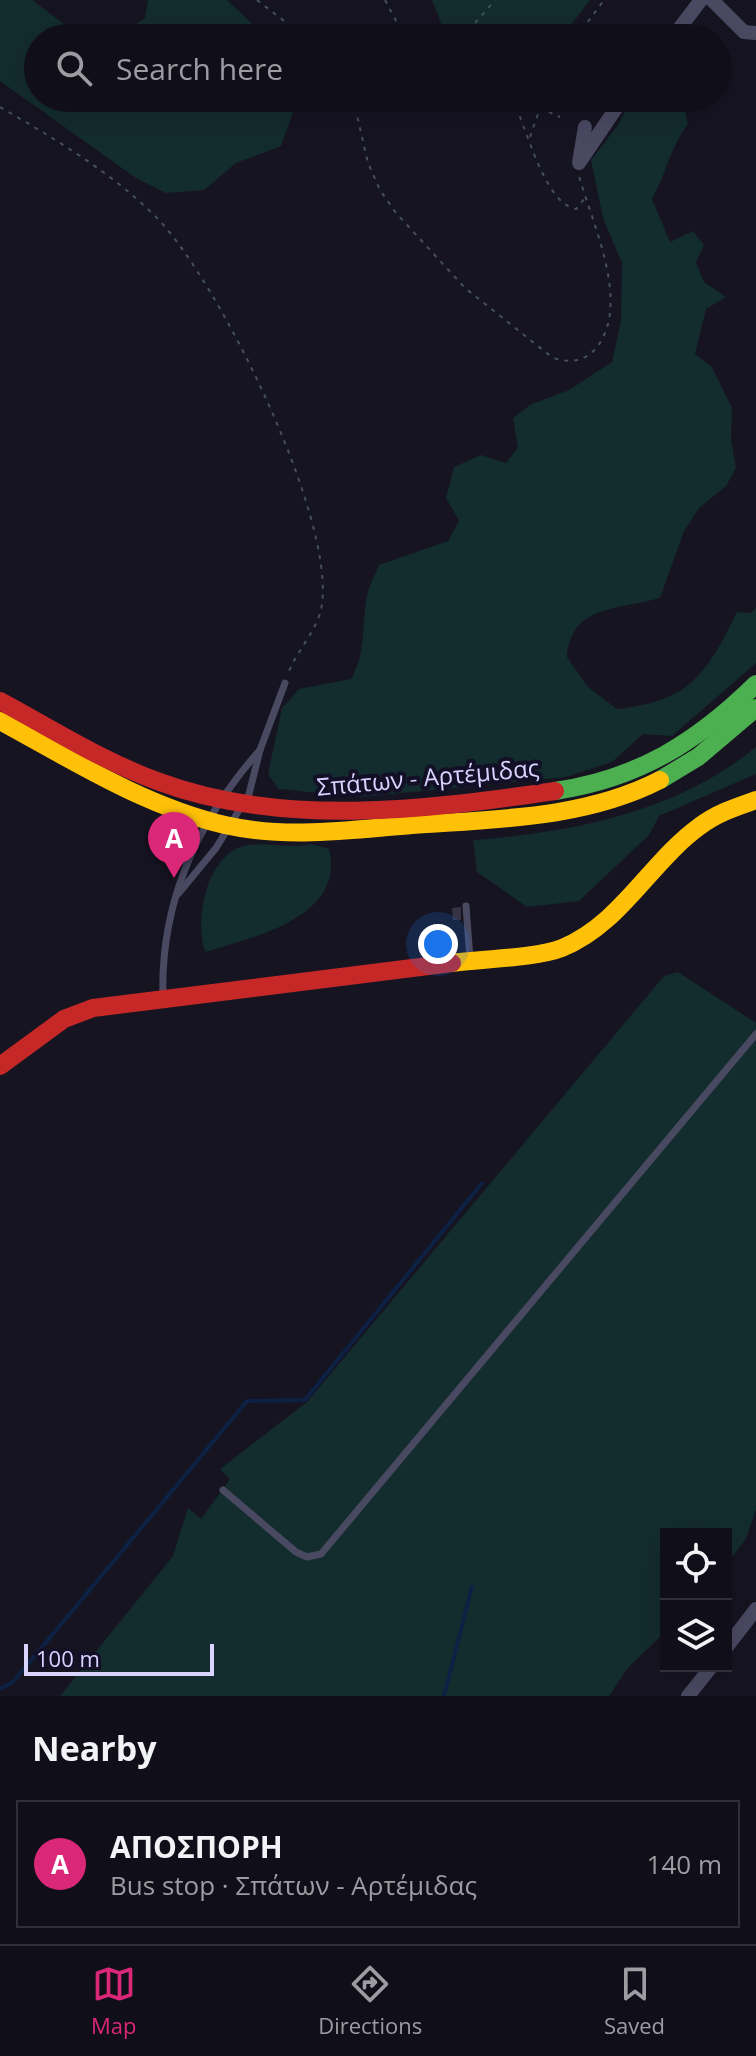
<!DOCTYPE html>
<html lang="en">
<head>
<meta charset="utf-8">
<style>
	body { margin:0; font-family:"Open Sans",sans-serif; background:#1e1d26; color:#f1f3f6 }
	.controls { position:absolute; right:24px; bottom:24px; display:grid; overflow:hidden; border-radius:0px; box-shadow:0 8px 32px #0002 }
	.controls button { width:72px; height:72px; display:grid; place-items:center; padding:0; border:0; border-bottom:2px solid #302f38; background:#100f19; color:#f1f3f6; font:40px sans-serif }
	.scale { position:absolute; left:24px; bottom:20px; width:190px; box-sizing:border-box; padding-left:8px; border:4px solid #d9d4ff; border-top:0; font-size:22px; line-height:28px; white-space:nowrap; color:#d9d4ff; -webkit-text-stroke:6px #130f26; paint-order:stroke }
	.you { position:absolute; left:438px; top:944px; width:28px; height:28px; margin:-20px; border:6px solid #fff; border-radius:50%; background:#1a73e8; box-shadow:0 0 0 12px #1a73e833 }
	.badge { display:grid; place-items:center; width:52px; height:52px; border-radius:50%; background:#db2777; color:#fff; font-size:26px; font-weight:700 }
	.pin { position:absolute; translate:-50% -66px; filter:drop-shadow(0 2px 4px #0008) }
	.pin::after { content:''; position:absolute; top:42px; width:28px; height:24px; background:inherit; clip-path:polygon(0 0,100% 0,50% 100%) }
	.list { margin:0; padding:0; list-style:none }
	h2 { display:flex; justify-content:space-between; align-items:center; height:104px; margin:0; padding:0 32px; font-size:34px }
	h2 small { font-size:26px; font-weight:400; color:#9c9ca2 }
	.list li { display:grid; grid-template-columns:52px 1fr auto; gap:24px; align-items:center; box-sizing:border-box; height:128px; margin:0 16px 16px; padding:0 16px; border:2px solid #302f38; border-radius:0px }
	.list b { display:block; font-size:30px; white-space:nowrap }
	.list p { margin:0; font-size:26px; white-space:nowrap; color:#9c9ca2 }
	.list em { font-size:26px; font-style:normal; color:#9c9ca2 }
	.icon { flex:none; width:44px; height:44px; fill:none; stroke:currentColor; stroke-width:2; stroke-linecap:round; stroke-linejoin:round }
	.map { position:relative; flex:none; width:756px; height:1696px; overflow:hidden }
	.search { position:absolute; background:#100f19; box-shadow:0 8px 32px #0002; left:24px; right:24px; top:24px; height:88px; display:flex; align-items:center; gap:20px; box-sizing:border-box; padding:0 28px; border-radius:44px; color:#9c9ca2; font-size:30px }
	.sheet { height:248px; background:#100f19 }
	nav { display:flex; justify-content:space-around; align-items:center; box-sizing:border-box; height:112px; border-top:2px solid #302f38; background:#100f19; font-size:22px; color:#9c9ca2 }
	nav a { display:grid; justify-items:center; gap:4px }
	nav .on { color:#db2777 }
	.map>svg:first-child { display:block }
</style>
</head>
<body>
<div class="map">
<svg width="756" height="1696" viewBox="0 0 756 1696">
	<rect width="100%" height="100%" fill="#161421"/>
	<g fill="#132c2d">
		<path d="M0 0H32L83 38H38V98H298L281 146 236 163 204 190 166 193 136 178 0 81Z"/>
		<path d="M148 0H227L267 38H116L145 18Z"/>
		<path d="M432 0H590L561 38H466L443 28Z"/>
		<path d="M632 98H682L688 124C669 150 667 172 652 199L670 242 693 231 704 245 696 262 704 282 726 297 706 309 695 354 712 367 732 408 731 439 736 468 726 486 699 508 684 531 660 598C617 610 571 605 567 657L588 687 617 709C691 701 706 674 737 612L751 613 756 607V663L672 736 643 734 612 762 566 777 361 797 278 789 268 774 282 708 299 689 351 679C367 651 361 625 367 596 369 586 375 575 379 565L448 541 459 521 446 498 454 467 481 455 506 463 518 447 513 418 530 405 569 390 612 362 621 321 622 263 603 218 591 160 618 125Z"/>
		<path d="M756 747V774L659 816 649 835 579 901 527 907 477 872 473 840C573 832 675 813 756 747Z"/>
		<path d="M311 844 329 849C346 917 255 937 205 952 194 920 206 852 248 845 269 842 289 849 311 844Z"/>
		<path d="M678 972 756 1023V1509L746 1539 726 1565V1534H666V1631L627 1669 609 1696H60L173 1556 188 1508 201 1519 230 1479 220 1469 307 1402 664 976Z"/>
	</g>
	<g fill="none" stroke-linecap="round" stroke-linejoin="round">
		<g stroke="#0d2144" stroke-width="4">
			<path d="M0 1689 13 1682 247 1401 305 1400 482 1183"/>
			<path d="M444 1696 472 1587"/>
		</g>
	</g>
	<path fill="#343243" d="M461 907V920H453L452 908Z"/>
	<g fill="none" stroke-linecap="round" stroke-linejoin="round">
		<g stroke="#44505f" stroke-width="2" stroke-dasharray="4 6" stroke-linecap="butt">
			<path d="M257 0 306 38"/>
			<path d="M385 0 405 38"/>
			<path d="M462 38 495 0"/>
			<path d="M576 38 604 0"/>
			<path d="M353 98 368 163 380 190 396 213 465 288 553 358C570 363 585 362 597 347 631 303 592 223 579 176"/>
			<path d="M512 98C526 125 544 204 576 209L585 198"/>
			<path d="M543 98 540 108 560 117"/>
			<path d="M0 107C55 139 113 173 158 219 220 284 334 515 322 604 319 629 296 651 288 674"/>
			<path d="M530 137 540 108"/>
		</g>
		<g stroke="#4a4962" stroke-width="7">
			<path d="M166 811 180 834 185 862"/>
			<path d="M178 894 216 848 249 794 260 750 285 683"/>
			<path d="M466 906 470 959"/>
			<path d="M163 997C160 902 198 820 260 750"/>
			<path d="M223 1490 296 1552 307 1557 321 1554 756 1034"/>
		</g>
		<g stroke="#4a4962" stroke-width="14">
			<path d="M712 0 744 32 756 33"/>
			<path d="M672 38 701 0"/>
			<path d="M585 127 579 163 623 98"/>
			<path d="M726 1648 756 1609"/>
			<path d="M688 1696 712 1666"/>
		</g>
		<g stroke="#4caf50" stroke-width="18">
			<path d="M660 780 698 757 756 708"/>
			<path d="M555 791C638 779 697 742 756 684"/>
		</g>
		<g stroke="#ffc107" stroke-width="18">
			<path d="M0 721C72 760 144 806 225 825 286 839 350 830 412 825 495 819 584 819 660 780"/>
			<path d="M452 963C481 959 537 958 562 948 621 924 650 862 700 826 717 813 736 807 756 800"/>
		</g>
		<g stroke="#c62828" stroke-width="18">
			<path d="M0 701C52 729 102 761 157 781 282 828 426 810 555 791"/>
			<path d="M0 1066 64 1019 93 1008 452 963"/>
		</g>
	</g>
	<g text-anchor="middle" stroke-width="8" stroke-linejoin="round" paint-order="stroke">
		<g font-size="24" fill="#d9d4ff" stroke="#130f26">
			<text transform="translate(428 778) rotate(-5)" y="8">Σπάτων - Αρτέμιδας</text>
		</g>
	</g>
</svg>
<div class="controls">
<button><svg class="icon" aria-label="locate" viewBox="0 0 24 24"><circle cx="12" cy="12" r="6"/><path d="M12 2v4M12 18v4M2 12h4M18 12h4"/></svg></button>
<button><svg class="icon" aria-label="layers" viewBox="0 0 24 24"><path d="M12 4l9 5-9 5-9-5zM3 14l9 5 9-5"/></svg></button>
</div>
<div class="scale">100 m</div>
<div class="you"></div>
<div class="pin badge" style="left:174px;top:878px">A</div>
<div class="search"><svg class="icon" aria-label="search" viewBox="0 0 24 24"><circle cx="10" cy="10" r="6"/><path d="M15 15l6 6"/></svg>Search here</div>
</div>
<section class="sheet">
<h2>Nearby<small></small></h2>
<ul class="list">
<li><span class="badge">A</span><div><b>ΑΠΟΣΠΟΡΗ</b><p>Bus stop · Σπάτων - Αρτέμιδας</p></div><em>140 m</em></li>
</ul>
</section>
<nav>
<a class="on"><svg class="icon" aria-label="map" viewBox="0 0 24 24"><path d="M3 6l6-2 6 2 6-2v14l-6 2-6-2-6 2zM9 4v14M15 6v14"/></svg>Map</a>
<a><svg class="icon" aria-label="directions" viewBox="0 0 24 24"><path d="M12 3l9 9-9 9-9-9zM9 14v-3h6M13 9l2 2-2 2"/></svg>Directions</a>
<a><svg class="icon" aria-label="saved" viewBox="0 0 24 24"><path d="M7 4h10v16l-5-4-5 4z"/></svg>Saved</a>
</nav>
</body>
</html>
